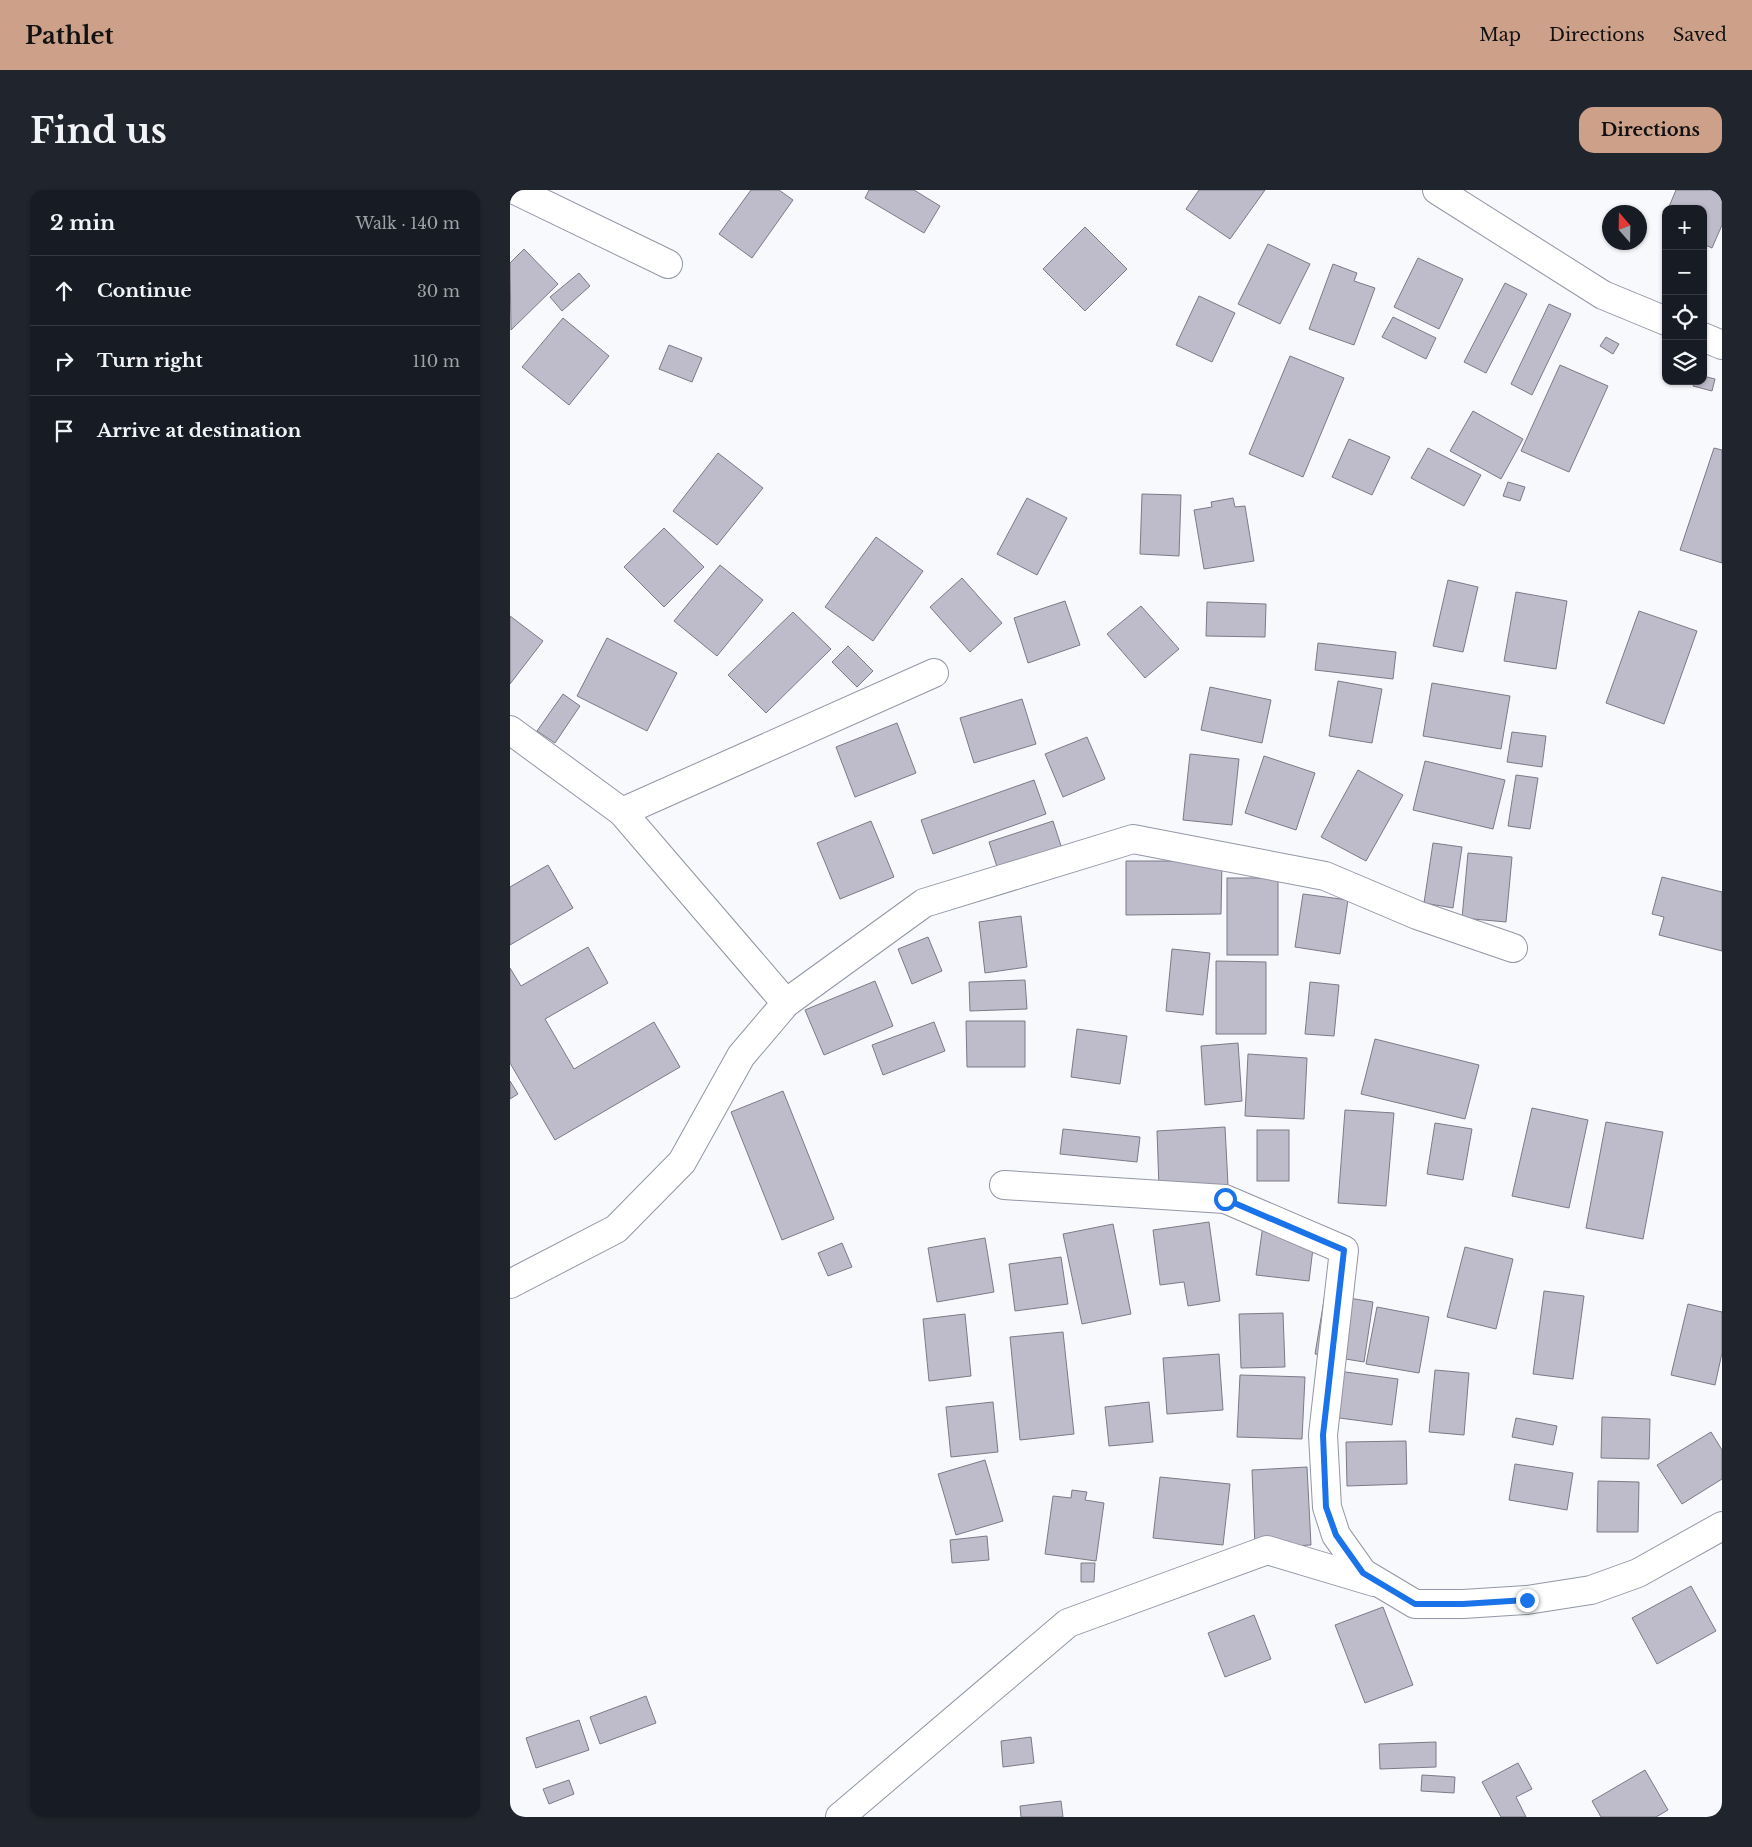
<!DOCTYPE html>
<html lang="en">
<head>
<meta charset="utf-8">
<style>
	body { margin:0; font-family:"Libre Baskerville",serif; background:#20242c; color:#f1f3f6 }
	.controls { position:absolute; right:15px; top:15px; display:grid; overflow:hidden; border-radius:10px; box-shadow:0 1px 4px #0004 }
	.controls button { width:45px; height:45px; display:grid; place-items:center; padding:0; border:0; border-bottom:1px solid #363941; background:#171b24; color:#f1f3f6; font:25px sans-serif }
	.compass { position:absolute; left:1092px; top:15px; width:45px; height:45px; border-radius:50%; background:#171b24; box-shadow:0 1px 4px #0004; rotate:340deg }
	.stop { position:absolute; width:15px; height:15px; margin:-11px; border:4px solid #1a73e8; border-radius:50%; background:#fff }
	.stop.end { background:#1a73e8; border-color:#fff; box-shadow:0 1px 5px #0008 }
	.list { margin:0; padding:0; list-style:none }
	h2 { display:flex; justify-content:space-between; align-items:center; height:65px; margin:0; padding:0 20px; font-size:21px }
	h2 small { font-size:16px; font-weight:400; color:#9ea1a6 }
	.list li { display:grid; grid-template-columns:32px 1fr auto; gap:15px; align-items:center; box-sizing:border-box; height:70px; padding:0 20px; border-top:1px solid #363941 }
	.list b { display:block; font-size:19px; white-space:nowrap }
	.list em { font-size:16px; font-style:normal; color:#9ea1a6 }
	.icon { flex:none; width:28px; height:28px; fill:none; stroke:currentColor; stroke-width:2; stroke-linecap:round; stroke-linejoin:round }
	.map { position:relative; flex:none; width:1212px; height:1627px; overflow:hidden; border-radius:15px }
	header { display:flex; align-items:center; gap:30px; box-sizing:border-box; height:70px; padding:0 25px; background:#cca089; color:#111 }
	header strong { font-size:24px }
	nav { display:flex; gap:28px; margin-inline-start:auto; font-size:18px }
	.intro { display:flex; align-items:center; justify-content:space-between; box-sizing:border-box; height:120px; padding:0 30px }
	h1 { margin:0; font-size:35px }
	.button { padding:12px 22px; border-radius:15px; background:#cca089; color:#111; font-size:18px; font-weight:700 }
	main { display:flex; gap:30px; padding:0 30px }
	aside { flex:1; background:#171b24; border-radius:15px; box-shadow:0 1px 4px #0004 }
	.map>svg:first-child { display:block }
</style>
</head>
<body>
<header>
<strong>Pathlet</strong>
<nav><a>Map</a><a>Directions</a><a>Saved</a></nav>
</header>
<div class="intro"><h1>Find us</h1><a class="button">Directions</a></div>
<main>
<aside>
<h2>2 min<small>Walk · 140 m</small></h2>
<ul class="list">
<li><svg class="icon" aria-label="ahead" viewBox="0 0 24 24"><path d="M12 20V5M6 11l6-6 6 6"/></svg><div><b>Continue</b></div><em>30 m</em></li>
<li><svg class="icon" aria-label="right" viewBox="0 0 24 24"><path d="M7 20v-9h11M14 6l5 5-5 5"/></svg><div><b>Turn right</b></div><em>110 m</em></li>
<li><svg class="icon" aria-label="arrive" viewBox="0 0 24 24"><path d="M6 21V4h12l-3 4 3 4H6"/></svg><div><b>Arrive at destination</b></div></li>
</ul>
</aside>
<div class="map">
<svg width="1212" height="1627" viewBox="0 0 1212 1627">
	<rect width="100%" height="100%" fill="#f8f9fc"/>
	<g fill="#bebbca" stroke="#7c7a87">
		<path d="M241 0H269L283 10 242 68 209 44Z"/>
		<path d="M359 0H404L430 16 414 43 355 8Z"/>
		<path d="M689 0H755L720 49 676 19Z"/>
		<path d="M1166 0H1212V35L1202 58 1193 54V19H1158Z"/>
		<path d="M575 37 617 79 575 121 533 79Z"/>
		<path d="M758 54 800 74 770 134 728 114Z"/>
		<path d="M14 59 48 94 1 140 0 73Z"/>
		<path d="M908 68 953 89 929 139 884 117Z"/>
		<path d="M823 74 847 83 844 91 865 98 844 155 799 139Z"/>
		<path d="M69 83 80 96 52 121 40 107Z"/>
		<path d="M995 93 1017 104 976 183 954 172Z"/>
		<path d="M689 106 725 123 702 172 666 155Z"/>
		<path d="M1039 114 1061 124 1022 205 1001 194Z"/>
		<path d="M883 127 926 148 916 169 872 147Z"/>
		<path d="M53 128 99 166 59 215 12 177Z"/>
		<path d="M1096 147 1109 154 1103 164 1090 156Z"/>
		<path d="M159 155 192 168 182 192 149 179Z"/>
		<path d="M780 166 834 188 793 287 739 264Z"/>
		<path d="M1050 175 1098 196 1059 282 1011 261Z"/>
		<path d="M1193 186 1205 189 1202 201 1183 196 1185 191H1193Z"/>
		<path d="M963 221 1013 249 991 289 940 261Z"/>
		<path d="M839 249 880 267 862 305 822 287Z"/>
		<path d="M918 258 971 285 954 316 901 288Z"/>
		<path d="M1204 258 1212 260V373L1170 360Z"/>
		<path d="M208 263 253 298 207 355 163 321Z"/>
		<path d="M998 292 1015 297 1010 311 993 306Z"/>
		<path d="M632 304 671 305 669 366 630 364Z"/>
		<path d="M517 308 557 328 527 385 487 364Z"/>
		<path d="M723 308 725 317 735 316 744 371 694 379 684 320 702 317 701 312Z"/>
		<path d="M154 338 194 377 154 417 114 377Z"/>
		<path d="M366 347 413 381 363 451 315 417Z"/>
		<path d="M210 375 253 410 207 466 164 431Z"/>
		<path d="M452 388 492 433 460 462 420 417Z"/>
		<path d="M938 390 968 397 953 462 923 456Z"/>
		<path d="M1006 402 1057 411 1046 479 994 471Z"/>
		<path d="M555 411 570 455 518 473 504 428Z"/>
		<path d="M697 412 756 414 755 447 696 446Z"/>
		<path d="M631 416 669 459 635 488 597 444Z"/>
		<path d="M1129 421 1187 441 1154 534 1096 513Z"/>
		<path d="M283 422 321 459 256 523 218 485Z"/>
		<path d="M0 426 33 451 0 494Z"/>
		<path d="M97 448 167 483 137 541 67 506Z"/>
		<path d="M808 453 886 462 883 489 805 480Z"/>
		<path d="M338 456 363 481 347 497 322 472Z"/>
		<path d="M828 491 872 499 862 553 819 546Z"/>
		<path d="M922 493 1000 506 991 559 913 546Z"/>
		<path d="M700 497 761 510 752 553 691 540Z"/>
		<path d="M53 504 70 516 45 553 27 541Z"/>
		<path d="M512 509 526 554 464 573 450 528Z"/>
		<path d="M387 533 406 583 345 607 326 557Z"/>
		<path d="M1002 542 1036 546 1032 577 997 572Z"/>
		<path d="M577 547 595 589 553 607 535 564Z"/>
		<path d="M680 564 729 569 722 635 673 630Z"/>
		<path d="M754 566 805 583 786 640 735 623Z"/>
		<path d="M915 571 995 590 983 639 903 620Z"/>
		<path d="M848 580 893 605 856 671 811 647Z"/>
		<path d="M1006 585 1028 588 1020 639 998 636Z"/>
		<path d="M524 590 536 624 423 664 411 630Z"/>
		<path d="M361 631 384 687 330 709 307 653Z"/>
		<path d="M543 631 552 659 488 680 479 652Z"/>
		<path d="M923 653 952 657 943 718 914 713Z"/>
		<path d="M958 663 1002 667 996 732 952 728Z"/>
		<path d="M616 671H712L711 724 616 725Z"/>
		<path d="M38 675 63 718 0 755V697Z"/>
		<path d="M1152 687 1212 702V761L1149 745 1154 727 1142 724Z"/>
		<rect x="717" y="688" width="51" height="77"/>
		<path d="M793 704 838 710 830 764 785 757Z"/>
		<path d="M511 726 517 777 475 783 469 732Z"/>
		<path d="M418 747 432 781 402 794 388 759Z"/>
		<path d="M78 757 98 793 35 829 64 879 144 832 170 877 45 950 0 873V778L11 796Z"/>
		<path d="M662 759 700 763 693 825 656 821Z"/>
		<path d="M706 771 756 772V844H706Z"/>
		<path d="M515 790 517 819 460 821 459 792Z"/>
		<path d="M365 791 383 836 314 865 295 820Z"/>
		<path d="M800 792 829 795 824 846 795 844Z"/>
		<path d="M456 831H515V877H457Z"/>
		<path d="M424 832 435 861 373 885 362 855Z"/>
		<path d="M567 839 617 846 610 894 561 887Z"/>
		<path d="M865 849 969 875 955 929 851 904Z"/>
		<path d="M728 853 732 911 695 915 691 856Z"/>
		<path d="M738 864 797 868 794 929 735 926Z"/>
		<path d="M0 891 8 904 0 909Z"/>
		<path d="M273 901 324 1029 272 1050 221 922Z"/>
		<path d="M1022 918 1078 930 1059 1018 1002 1006Z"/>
		<path d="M835 920 884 923 876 1016 828 1013Z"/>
		<path d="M1096 932 1153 942 1133 1049 1076 1038Z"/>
		<path d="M925 933 962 939 953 990 917 984Z"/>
		<path d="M715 937 718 995 649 998 647 941Z"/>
		<path d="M553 939 630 947 627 972 550 964Z"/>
		<rect x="747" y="940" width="32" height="51"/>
		<path d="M699 1032 710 1111 678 1116 674 1092 650 1095 643 1040Z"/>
		<path d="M603 1034 621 1124 572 1134 553 1044Z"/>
		<path d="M753 1035 805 1042 799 1091 746 1085Z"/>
		<path d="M475 1048 484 1102 427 1112 418 1058Z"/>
		<path d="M332 1053 342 1077 318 1086 308 1063Z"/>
		<path d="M955 1057 1003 1069 986 1139 937 1127Z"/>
		<path d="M551 1067 558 1114 505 1121 499 1074Z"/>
		<path d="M1034 1101 1074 1106 1063 1189 1023 1184Z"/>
		<path d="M815 1104 863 1112 854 1172 805 1164Z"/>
		<path d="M1178 1114 1212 1122V1163L1205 1195 1161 1185Z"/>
		<path d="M867 1117 919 1127 909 1183 856 1174Z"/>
		<path d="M773 1123 775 1177 731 1178 729 1124Z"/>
		<path d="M455 1124 461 1186 419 1191 413 1129Z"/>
		<path d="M553 1142 564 1244 510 1250 500 1147Z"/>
		<path d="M709 1164 713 1220 657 1224 653 1168Z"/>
		<path d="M925 1180 959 1183 954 1245 919 1242Z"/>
		<path d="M828 1181 888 1189 882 1235 822 1227Z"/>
		<path d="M730 1185 795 1187 792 1249 727 1247Z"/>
		<path d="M483 1212 488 1262 441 1267 436 1217Z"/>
		<path d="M639 1212 643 1252 599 1256 595 1217Z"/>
		<path d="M1092 1227 1140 1229 1139 1269 1091 1268Z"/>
		<path d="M1006 1228 1047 1236 1043 1255 1002 1247Z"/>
		<path d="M1201 1242 1212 1260V1289L1172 1314 1147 1275Z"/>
		<path d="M896 1251 897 1294 837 1296 836 1252Z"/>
		<path d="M475 1270 493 1331 446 1345 428 1284Z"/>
		<path d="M1005 1274 1063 1283 1057 1320 999 1310Z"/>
		<path d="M797 1277 801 1355 745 1358 742 1280Z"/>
		<path d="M650 1287 720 1294 713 1355 643 1348Z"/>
		<path d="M1088 1291 1129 1292 1128 1342H1087Z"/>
		<path d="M562 1300 577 1302 575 1310 594 1313 586 1371 535 1364 543 1306 561 1308Z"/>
		<path d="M477 1346 479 1370 442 1373 440 1350Z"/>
		<path d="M571 1373H585L584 1392H571Z"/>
		<path d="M1181 1396 1206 1441 1147 1474 1122 1428Z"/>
		<path d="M873 1417 903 1495 855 1513 825 1435Z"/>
		<path d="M744 1425 761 1469 715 1487 698 1443Z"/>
		<path d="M136 1506 146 1533 90 1554 80 1527Z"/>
		<path d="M69 1530 79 1560 26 1578 16 1548Z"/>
		<path d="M521 1547 524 1573 493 1577 491 1551Z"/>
		<path d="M926 1552V1577L870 1579 869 1554Z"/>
		<path d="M1008 1573 1022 1599 1006 1607 1016 1627H991L972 1592Z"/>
		<path d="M1135 1580 1158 1620 1146 1627H1091L1082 1611Z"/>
		<path d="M912 1585 945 1587 944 1603 911 1601Z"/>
		<path d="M59 1590 64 1604 39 1614 33 1599Z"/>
		<path d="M551 1611 553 1627H511L510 1616Z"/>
	</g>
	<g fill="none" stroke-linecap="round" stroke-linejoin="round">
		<g stroke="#9297a5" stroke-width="30">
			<g id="minor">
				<path d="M5 0 158 74"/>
				<path d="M927 0 1093 105 1156 131"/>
				<path d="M1193 147 1212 155"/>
				<path d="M0 540 112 622 276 813"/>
				<path d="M112 622 424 483"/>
				<path d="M494 995 715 1009 834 1060 813 1245 817 1317 826 1345 853 1383 905 1414H953L1017 1410 1081 1400 1128 1383 1212 1336"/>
				<path d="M0 1094 106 1039 172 972 231 866 276 813 414 713 623 649 815 686 907 725 1003 758"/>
				<path d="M330 1627 558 1433 757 1360 864 1392"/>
			</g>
		</g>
		<use href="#minor" stroke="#fff" stroke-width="28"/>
	</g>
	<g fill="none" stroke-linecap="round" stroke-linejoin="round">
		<path stroke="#1a73e8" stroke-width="6" d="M715 1009 834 1060 813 1245 816 1317 826 1345 853 1383 905 1414H953L1017 1410"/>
	</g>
</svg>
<div class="controls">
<button>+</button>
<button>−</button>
<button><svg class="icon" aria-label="locate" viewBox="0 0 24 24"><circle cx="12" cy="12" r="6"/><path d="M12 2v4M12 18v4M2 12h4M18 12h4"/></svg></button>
<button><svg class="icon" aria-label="layers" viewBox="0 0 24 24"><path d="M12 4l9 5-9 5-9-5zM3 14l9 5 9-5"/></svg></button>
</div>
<svg class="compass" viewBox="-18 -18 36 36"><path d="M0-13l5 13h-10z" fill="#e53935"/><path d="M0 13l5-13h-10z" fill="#9ea1a6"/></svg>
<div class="stop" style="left:715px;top:1009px"></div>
<div class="stop end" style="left:1017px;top:1410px"></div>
</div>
</main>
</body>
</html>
